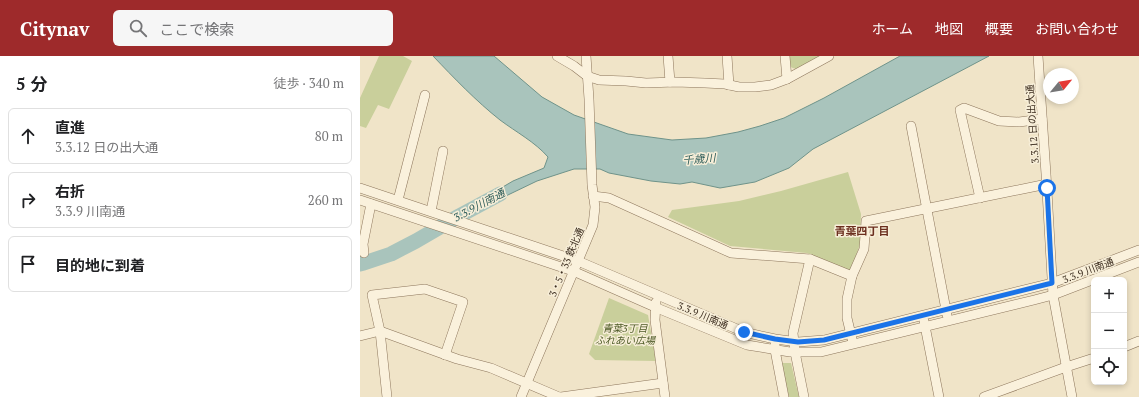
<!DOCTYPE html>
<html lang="ja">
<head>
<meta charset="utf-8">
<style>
	body { margin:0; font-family:"PT Serif","Noto Sans JP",serif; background:#f6f6f6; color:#202124 }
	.controls { position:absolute; right:12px; bottom:12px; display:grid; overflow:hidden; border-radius:6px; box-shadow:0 2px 6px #0003 }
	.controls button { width:36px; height:36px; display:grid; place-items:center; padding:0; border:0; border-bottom:1px solid #e0e0e0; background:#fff; color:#202124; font:20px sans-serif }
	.compass { position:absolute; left:683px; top:12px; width:36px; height:36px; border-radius:50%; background:#fff; box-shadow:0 2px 6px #0003; rotate:60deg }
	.stop { position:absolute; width:12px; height:12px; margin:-9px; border:3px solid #1a73e8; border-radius:50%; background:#fff }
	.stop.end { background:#1a73e8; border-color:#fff; box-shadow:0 1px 4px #0008 }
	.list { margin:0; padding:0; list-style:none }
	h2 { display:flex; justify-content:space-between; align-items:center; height:52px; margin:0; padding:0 16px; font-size:17px }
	h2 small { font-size:13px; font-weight:400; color:#757577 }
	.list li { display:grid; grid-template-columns:26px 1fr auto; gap:12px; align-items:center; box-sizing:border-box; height:56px; margin:0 8px 8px; padding:0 8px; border:1px solid #e0e0e0; border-radius:6px }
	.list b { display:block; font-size:15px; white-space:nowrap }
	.list p { margin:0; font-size:13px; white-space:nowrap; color:#757577 }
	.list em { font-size:13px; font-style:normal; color:#757577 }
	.icon { flex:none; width:22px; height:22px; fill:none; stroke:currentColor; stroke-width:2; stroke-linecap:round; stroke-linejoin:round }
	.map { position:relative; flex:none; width:779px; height:341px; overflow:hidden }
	header { display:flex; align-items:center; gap:24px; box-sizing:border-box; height:56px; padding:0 20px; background:#9e2a2b; color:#fff }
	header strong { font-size:19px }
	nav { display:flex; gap:22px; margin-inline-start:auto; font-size:14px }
	.search { width:280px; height:36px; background:#f6f6f6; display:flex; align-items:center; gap:10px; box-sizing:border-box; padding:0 14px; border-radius:6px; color:#757577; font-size:15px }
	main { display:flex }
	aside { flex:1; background:#fff }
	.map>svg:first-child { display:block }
</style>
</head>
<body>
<header>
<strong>Citynav</strong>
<div class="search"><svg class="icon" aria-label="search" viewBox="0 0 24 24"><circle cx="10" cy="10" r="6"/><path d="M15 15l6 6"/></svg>ここで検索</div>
<nav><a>ホーム</a><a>地図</a><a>概要</a><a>お問い合わせ</a></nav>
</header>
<main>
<aside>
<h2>5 分<small>徒歩 · 340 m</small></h2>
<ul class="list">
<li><svg class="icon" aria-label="ahead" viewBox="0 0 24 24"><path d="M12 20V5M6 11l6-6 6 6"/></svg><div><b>直進</b><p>3.3.12 日の出大通</p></div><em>80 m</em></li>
<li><svg class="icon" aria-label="right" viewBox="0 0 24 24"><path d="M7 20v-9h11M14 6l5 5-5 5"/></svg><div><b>右折</b><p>3.3.9 川南通</p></div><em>260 m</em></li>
<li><svg class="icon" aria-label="arrive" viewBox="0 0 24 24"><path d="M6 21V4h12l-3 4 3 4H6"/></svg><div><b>目的地に到着</b></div></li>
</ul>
</aside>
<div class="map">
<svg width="779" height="341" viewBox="0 0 779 341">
	<rect width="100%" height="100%" fill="#f0e4c8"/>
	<g fill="#c9cf9b">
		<path d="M19 0H43L52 5 29 53 18 49 6 72 0 70V42Z"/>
		<path d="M430 0H461L436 13 430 11Z"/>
		<path d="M488 116 501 158 500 188 491 215 447 197 370 190 308 161 312 154 379 145 421 135Z"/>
		<path d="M249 242 288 259 296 305 235 304 229 298Z"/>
		<path d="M421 307H431L439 341H429Z"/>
	</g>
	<path fill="#a9c4bc" stroke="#6f938a" d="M73 0H134L182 41 214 59 268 78 312 84 346 82 378 76 400 70 424 62 464 42 540 0H629L453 93 429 112 395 126 360 132 332 126 320 128 291 125 249 117 240 113H214L177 125 125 150 119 145 153 125 184 112 188 101C175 86 156 76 140 64 116 45 94 22 73 0Z"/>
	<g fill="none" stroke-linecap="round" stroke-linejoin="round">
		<path stroke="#a9c4bc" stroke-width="15" d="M0 208 4 207 31 198 56 185 99 160 140 138"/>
		<g stroke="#8d765c" stroke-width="10">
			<g id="minor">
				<path d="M197 0 214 10 227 20 239 24 266 25 286 27 315 26 345 27 365 28 379 31H395L411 29 427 23 469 0"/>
				<path d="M308 0 310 26"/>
				<path d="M367 0 369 29"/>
				<path d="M425 0 427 23"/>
				<path d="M678 0 686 118 693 239 712 341"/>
				<path d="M551 70 587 259"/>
				<path d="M0 132 218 205 384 276 415 283 438 286 464 284 692 227 779 194"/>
				<path d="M233 140 249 142 371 197 450 203 492 220"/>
				<path d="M620 142 600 54 604 52 639 65 659 66 682 63"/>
				<path d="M0 144 213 215 297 252 387 289 430 296H461L674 244 693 239 779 206"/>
				<path d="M38 144 65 39"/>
				<path d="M71 155 83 95"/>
				<path d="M4 197 3 188 11 148"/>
				<path d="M296 246 295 264 305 341"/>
				<path d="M564 265 579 341"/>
				<path d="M0 280 20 275 97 303 131 312 199 341"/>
				<path d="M492 283 487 262V243L492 220 504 193 506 165 687 128"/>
				<path d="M415 289V294L424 341"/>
				<path d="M764 291 779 285"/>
				<path d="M27 341 20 275 12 239 65 233 103 246 85 299"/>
				<path d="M161 341 233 169 235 151 232 129 229 43 226 0"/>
				<path d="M201 341 303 327"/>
				<path d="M444 341 435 296 433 277 450 203"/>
				<path d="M624 341 706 311 734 302"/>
			</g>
		</g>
		<use href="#minor" stroke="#faf1dc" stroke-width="9"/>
	</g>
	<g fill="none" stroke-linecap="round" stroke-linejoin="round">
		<path stroke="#1a73e8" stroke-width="5" d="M384 276 415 283 438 286 464 284 692 227 687 132"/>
	</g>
	<g text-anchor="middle" stroke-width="3" stroke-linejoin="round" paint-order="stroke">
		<g font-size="10" fill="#3d2e20" stroke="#f7eed8">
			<text transform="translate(672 68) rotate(-94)" y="4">3.3.12 日の出大通</text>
			<text transform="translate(206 206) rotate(-67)" y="4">3・5・33 鉄北通</text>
			<text transform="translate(728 214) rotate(-21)" y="4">3.3.9 川南通</text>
			<text transform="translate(343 259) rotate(23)" y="4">3.3.9 川南通</text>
		</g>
		<g font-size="10" font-style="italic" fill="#4d5a26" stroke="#f7eed8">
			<text x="265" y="276">青葉3丁目<tspan x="265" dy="12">ふれあい広場</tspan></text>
		</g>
		<g font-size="11" font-style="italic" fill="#2f5d5a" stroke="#f7eed8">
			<text transform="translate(339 103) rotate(-4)" y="4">千歳川</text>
			<text transform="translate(119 149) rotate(-28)" y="4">3.3.9川南通</text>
		</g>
		<g font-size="11" font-weight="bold" fill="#6b2e1e" stroke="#f7eed8">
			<text x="502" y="179">青葉四丁目</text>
		</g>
	</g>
</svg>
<div class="controls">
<button>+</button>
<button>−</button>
<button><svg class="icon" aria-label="locate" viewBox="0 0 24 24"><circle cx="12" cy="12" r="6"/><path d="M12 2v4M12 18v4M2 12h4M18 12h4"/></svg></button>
</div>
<svg class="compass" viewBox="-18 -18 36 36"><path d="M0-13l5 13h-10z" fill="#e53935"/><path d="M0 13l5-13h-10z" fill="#757577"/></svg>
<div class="stop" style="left:687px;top:132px"></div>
<div class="stop end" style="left:384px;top:276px"></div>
</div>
</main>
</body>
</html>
